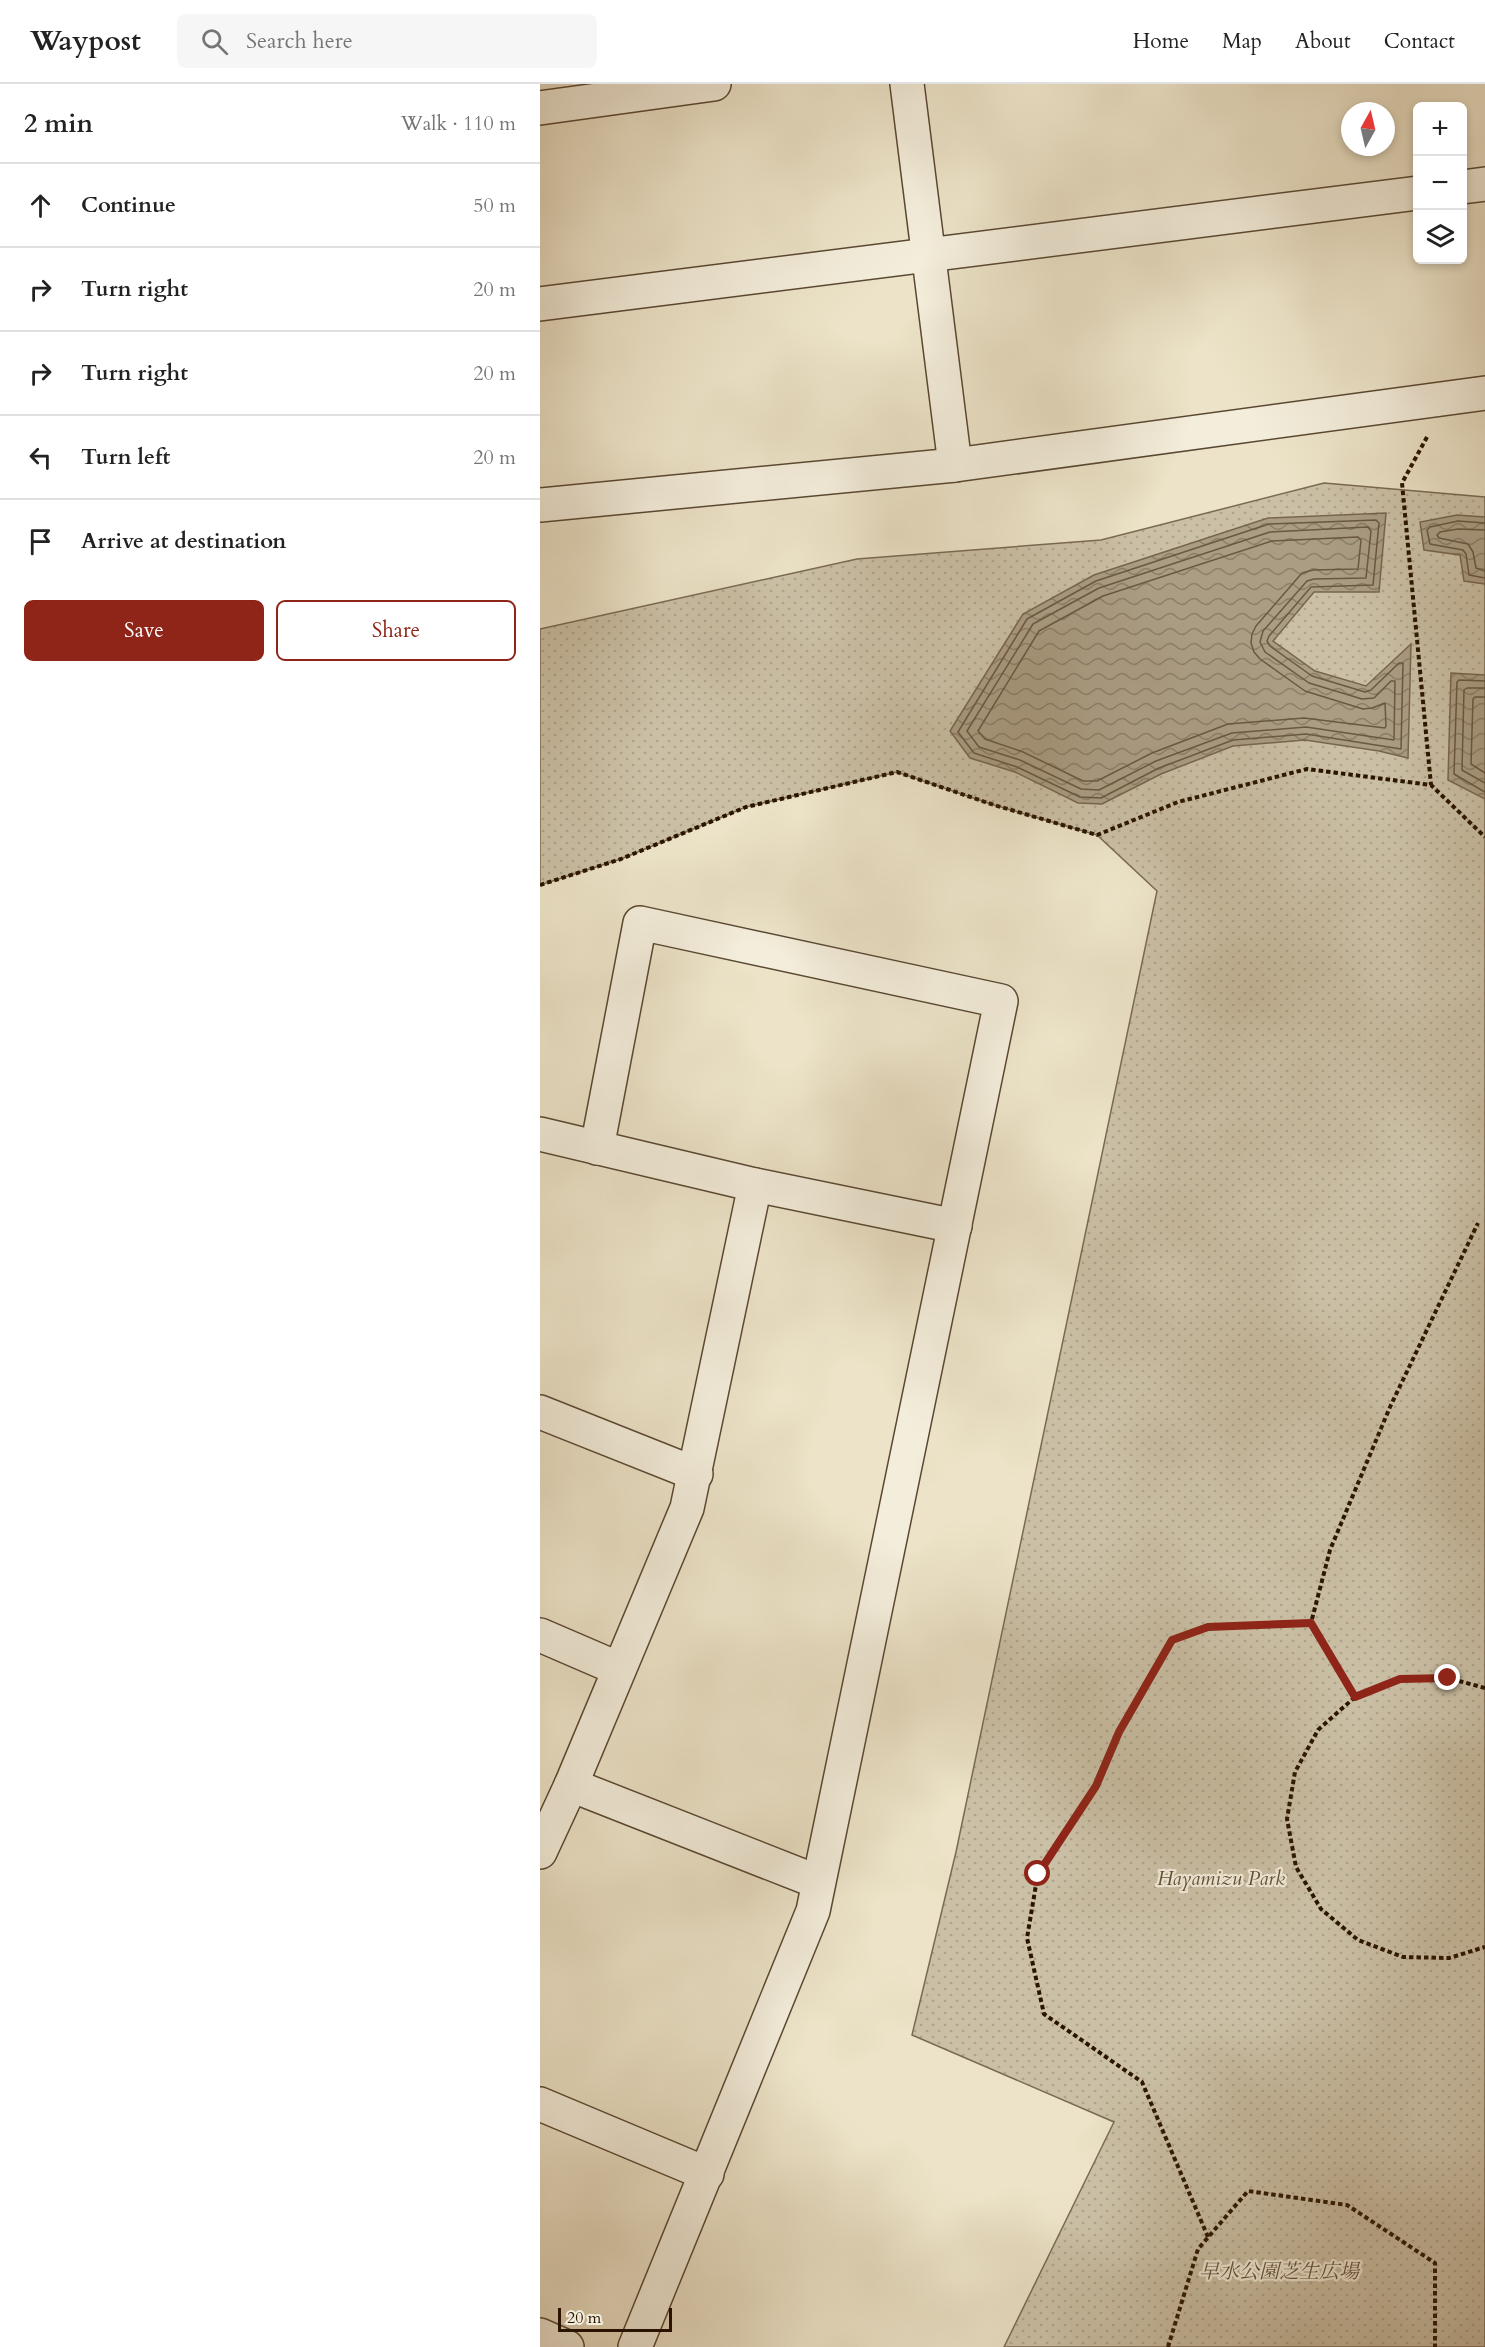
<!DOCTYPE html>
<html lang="en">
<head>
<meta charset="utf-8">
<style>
	body { margin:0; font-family:Cardo,"Noto Serif JP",serif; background:#f6f6f6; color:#222 }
	.controls { position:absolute; right:18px; top:18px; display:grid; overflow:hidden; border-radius:9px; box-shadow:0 3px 9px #0003 }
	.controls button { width:54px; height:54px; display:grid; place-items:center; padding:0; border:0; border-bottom:2px solid #e0e0e0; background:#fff; color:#222; font:30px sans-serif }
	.compass { position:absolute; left:801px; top:18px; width:54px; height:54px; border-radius:50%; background:#fff; box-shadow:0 3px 9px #0003; rotate:8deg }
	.scale { position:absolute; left:18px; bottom:15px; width:114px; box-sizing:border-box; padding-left:6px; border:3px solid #2a1400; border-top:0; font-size:16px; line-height:21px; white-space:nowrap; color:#2a1400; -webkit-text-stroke:4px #f3eddb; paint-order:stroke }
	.stop { position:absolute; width:18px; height:18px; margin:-14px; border:4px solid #8f2418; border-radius:50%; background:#fff }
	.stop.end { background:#8f2418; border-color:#fff; box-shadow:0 2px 6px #0008 }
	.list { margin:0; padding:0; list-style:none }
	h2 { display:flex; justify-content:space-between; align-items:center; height:78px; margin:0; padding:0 24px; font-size:26px }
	h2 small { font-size:20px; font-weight:400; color:#767676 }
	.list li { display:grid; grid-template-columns:39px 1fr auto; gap:18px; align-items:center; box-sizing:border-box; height:84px; padding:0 24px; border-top:2px solid #e0e0e0 }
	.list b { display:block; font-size:22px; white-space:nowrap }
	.list em { font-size:20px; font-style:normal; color:#767676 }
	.actions { display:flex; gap:12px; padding:18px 24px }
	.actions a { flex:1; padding:14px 0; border:2px solid #8f2418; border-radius:9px; text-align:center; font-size:21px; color:#8f2418 }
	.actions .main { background:#8f2418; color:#fff }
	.icon { flex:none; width:33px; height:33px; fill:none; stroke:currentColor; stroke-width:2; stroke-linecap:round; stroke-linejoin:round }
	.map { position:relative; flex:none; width:945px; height:2263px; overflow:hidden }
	header { display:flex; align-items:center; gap:36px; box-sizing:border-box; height:84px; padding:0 30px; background:#fff; border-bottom:2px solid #e0e0e0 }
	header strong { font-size:28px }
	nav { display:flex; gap:33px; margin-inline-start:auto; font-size:21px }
	.search { width:420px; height:54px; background:#f6f6f6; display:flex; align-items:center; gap:15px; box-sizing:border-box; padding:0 21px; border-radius:9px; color:#767676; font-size:22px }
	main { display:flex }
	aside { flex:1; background:#fff }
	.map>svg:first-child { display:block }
</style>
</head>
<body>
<header>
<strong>Waypost</strong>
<div class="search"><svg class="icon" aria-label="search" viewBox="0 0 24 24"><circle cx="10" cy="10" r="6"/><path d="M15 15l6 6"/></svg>Search here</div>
<nav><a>Home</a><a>Map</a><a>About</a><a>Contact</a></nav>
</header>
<main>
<aside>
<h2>2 min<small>Walk · 110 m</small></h2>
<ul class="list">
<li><svg class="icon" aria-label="ahead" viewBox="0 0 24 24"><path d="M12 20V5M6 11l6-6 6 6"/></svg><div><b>Continue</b></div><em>50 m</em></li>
<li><svg class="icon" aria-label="right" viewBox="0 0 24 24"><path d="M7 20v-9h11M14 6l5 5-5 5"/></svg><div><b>Turn right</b></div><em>20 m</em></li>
<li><svg class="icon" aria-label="right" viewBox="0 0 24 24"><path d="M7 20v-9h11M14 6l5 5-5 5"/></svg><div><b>Turn right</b></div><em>20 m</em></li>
<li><svg class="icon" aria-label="left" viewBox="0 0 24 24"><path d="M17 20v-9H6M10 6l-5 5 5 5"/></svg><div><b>Turn left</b></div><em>20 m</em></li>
<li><svg class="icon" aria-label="arrive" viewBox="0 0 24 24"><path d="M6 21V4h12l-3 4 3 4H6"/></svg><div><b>Arrive at destination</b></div></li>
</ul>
<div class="actions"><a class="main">Save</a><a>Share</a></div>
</aside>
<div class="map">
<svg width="945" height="2263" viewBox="0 0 945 2263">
	<defs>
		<pattern id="grass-dots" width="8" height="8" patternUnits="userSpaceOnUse" patternTransform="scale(1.5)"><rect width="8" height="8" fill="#cbc0a6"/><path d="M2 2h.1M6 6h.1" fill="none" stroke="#aea48d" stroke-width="1.8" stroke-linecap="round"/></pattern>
		<pattern id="water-waves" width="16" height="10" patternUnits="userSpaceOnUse" patternTransform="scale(1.5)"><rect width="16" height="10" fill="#aa9d84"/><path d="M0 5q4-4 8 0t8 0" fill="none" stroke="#8b7f6a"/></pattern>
	</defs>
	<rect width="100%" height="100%" fill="#ece3c8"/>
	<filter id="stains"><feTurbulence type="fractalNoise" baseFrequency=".00333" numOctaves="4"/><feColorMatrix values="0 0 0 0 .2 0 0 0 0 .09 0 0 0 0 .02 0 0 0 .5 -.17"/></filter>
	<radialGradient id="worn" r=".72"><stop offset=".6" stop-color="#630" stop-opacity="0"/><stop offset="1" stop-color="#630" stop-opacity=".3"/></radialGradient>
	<path fill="url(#grass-dots)" stroke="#7a6a53" stroke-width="1.5" d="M784 399 945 413V2263H464L574 2038 372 1951 416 1768 617 807 557 751 454 721 357 688 206 723 81 775 0 801V545L317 475 561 456Z"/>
	<g fill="url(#water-waves)" stroke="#77664f" stroke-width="1.5">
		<path d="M846 429 839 508H774L733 557 775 587 826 602 871 560 868 674 839 667 765 656 693 662 621 690 562 720 538 719 475 688 430 674 410 647 483 530 554 491 728 434Z"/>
		<path d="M917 431 945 433V500L924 497 920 471 884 466 880 438Z"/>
		<path d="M911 589 945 591V715L908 696Z"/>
	</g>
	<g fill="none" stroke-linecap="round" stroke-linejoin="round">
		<g stroke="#6a5842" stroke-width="1.5">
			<path d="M836 436 839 439 833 501 771 503 729 552 727 557 730 562 772 592 825 608 831 606 859 579H863L861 665 766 650 693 656 619 684 561 714 540 713 477 683 434 669 418 648 487 535 556 497 729 440Z"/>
			<path d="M945 439 918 437 890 443 887 446 890 460 923 466 926 470 929 491 945 494"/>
			<path d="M828 443 831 447 826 494 774 495 767 497 723 547 720 558 725 568 769 599 822 615 834 614 851 597H855L854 656 766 643 692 649 616 677 559 706 541 705 480 676 439 663 427 647 493 540 559 504 730 448Z"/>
			<path d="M945 446 918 445 900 448 897 451 899 454 928 460 933 468 936 484 945 487"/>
			<path d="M818 453 821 456 818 485 773 486 762 489 716 542 712 550 711 559 714 568 720 575 765 607 823 625 832 624 845 619 846 642 845 644 764 634 688 640 612 669 557 697H543L483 668 445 655 438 647 499 547 563 512 732 457Z"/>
			<path d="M945 597 919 596 917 598 914 690 945 708"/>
			<path d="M945 604H927L924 606 922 686 945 699"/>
			<path d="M945 613H935L933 615 931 680 945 689"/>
		</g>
		<g stroke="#5a4832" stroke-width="36">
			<g id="minor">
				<path d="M367 0 415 381"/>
				<path d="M0 24 174 0"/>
				<path d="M922 103 945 100"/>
				<path d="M0 220 878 109"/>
				<path d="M0 421 415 381 945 309"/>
				<path d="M0 1050 215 1101 415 1142"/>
				<path d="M57 1064 100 839 461 917 273 1827 95 2263"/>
				<path d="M0 1328 156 1390"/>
				<path d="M0 1551 79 1585"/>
				<path d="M31 1701 278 1798"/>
				<path d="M0 1768 31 1701 147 1424 215 1101"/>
				<path d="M0 2020 167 2090"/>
				<path d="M0 2251 27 2263"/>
			</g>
		</g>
		<g stroke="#2a1400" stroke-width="4" stroke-dasharray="4.5 3" stroke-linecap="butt">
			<path d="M887 353 862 399 891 701"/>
			<path d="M0 801 81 775 206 723 357 688 454 721 557 751 638 718 767 685 891 701 945 753"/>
			<path d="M945 1604 908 1594 860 1595 815 1613 778 1646 755 1688 747 1735 756 1783 781 1825 818 1856 863 1873 909 1874 945 1863"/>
			<path d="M815 1613 771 1539 790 1466 850 1323 938 1139"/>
			<path d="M668 2153 602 1998 504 1930 487 1854 498 1789 556 1702 579 1648 632 1556 668 1543 771 1539"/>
			<path d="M628 2263 658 2165 708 2107 807 2121 895 2179V2263"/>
		</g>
		<use href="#minor" stroke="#f3eddb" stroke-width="33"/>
	</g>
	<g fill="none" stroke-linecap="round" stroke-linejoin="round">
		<path stroke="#8f2418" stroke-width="8" d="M498 1790 556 1702 579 1648 632 1556 668 1543 771 1539 815 1613 860 1595 908 1594"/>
	</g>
	<g text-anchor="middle" stroke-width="4.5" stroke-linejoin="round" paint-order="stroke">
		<g font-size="20" font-style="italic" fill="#62503a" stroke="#f3eddb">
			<text x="681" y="1801">Hayamizu Park</text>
			<text x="739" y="2194">早水公園芝生広場</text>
		</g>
	</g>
	<rect width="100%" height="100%" filter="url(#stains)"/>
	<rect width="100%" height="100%" fill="url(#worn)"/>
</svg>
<div class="controls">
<button>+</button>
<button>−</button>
<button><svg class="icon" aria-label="layers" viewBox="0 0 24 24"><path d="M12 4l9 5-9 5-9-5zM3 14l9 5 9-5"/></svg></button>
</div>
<svg class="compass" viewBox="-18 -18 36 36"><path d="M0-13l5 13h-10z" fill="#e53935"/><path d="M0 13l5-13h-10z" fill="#767676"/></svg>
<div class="scale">20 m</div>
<div class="stop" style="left:498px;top:1790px"></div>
<div class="stop end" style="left:908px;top:1594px"></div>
</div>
</main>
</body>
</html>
